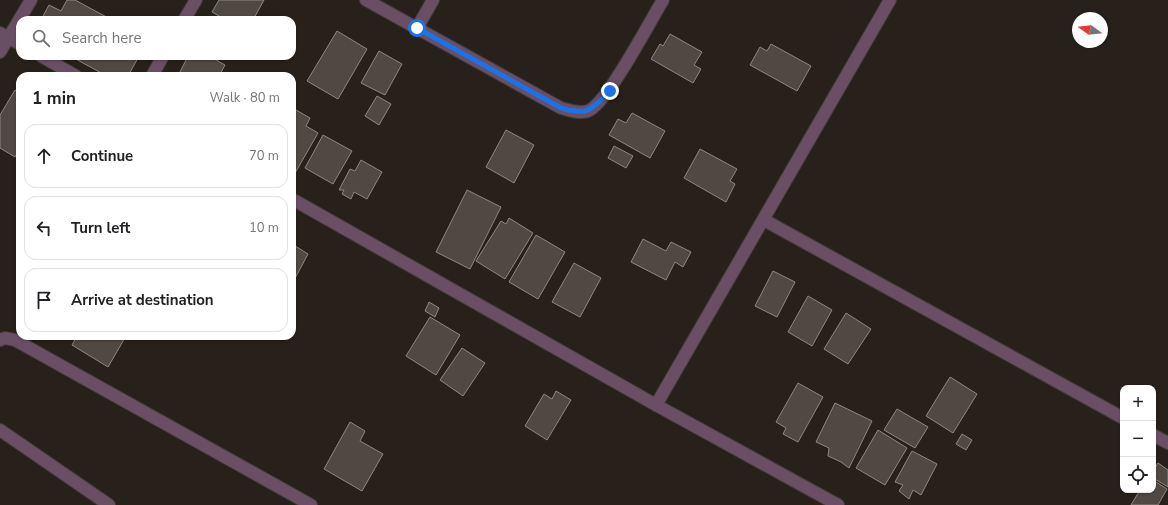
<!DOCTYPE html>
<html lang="en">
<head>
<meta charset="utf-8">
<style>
	body { margin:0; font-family:"Nunito Sans",sans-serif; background:#f6f6f6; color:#202124 }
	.controls { position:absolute; right:12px; bottom:12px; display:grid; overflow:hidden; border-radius:8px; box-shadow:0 1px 3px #0004 }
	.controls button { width:36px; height:36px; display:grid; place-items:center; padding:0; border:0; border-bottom:1px solid #e0e0e0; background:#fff; color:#202124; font:20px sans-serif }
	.compass { position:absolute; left:1072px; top:12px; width:36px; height:36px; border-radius:50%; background:#fff; box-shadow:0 1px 3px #0004; rotate:285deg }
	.stop { position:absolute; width:12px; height:12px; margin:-9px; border:3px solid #1a73e8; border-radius:50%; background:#fff }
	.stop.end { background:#1a73e8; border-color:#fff; box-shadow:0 1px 4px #0008 }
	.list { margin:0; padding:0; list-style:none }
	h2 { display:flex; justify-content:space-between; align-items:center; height:52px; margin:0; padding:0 16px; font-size:17px }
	h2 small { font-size:13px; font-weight:400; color:#757577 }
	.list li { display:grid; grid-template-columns:26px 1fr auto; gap:12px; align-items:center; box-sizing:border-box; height:64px; margin:0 8px 8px; padding:0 8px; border:1px solid #e0e0e0; border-radius:12px }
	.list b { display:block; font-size:15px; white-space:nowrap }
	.list em { font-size:13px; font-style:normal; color:#757577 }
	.icon { flex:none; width:22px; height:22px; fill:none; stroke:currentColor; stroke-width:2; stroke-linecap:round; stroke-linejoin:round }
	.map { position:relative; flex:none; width:1168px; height:505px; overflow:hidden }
	.search { position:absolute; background:#fff; box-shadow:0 1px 3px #0004; left:16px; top:16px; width:280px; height:44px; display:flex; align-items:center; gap:10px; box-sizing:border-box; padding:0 14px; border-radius:12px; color:#757577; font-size:15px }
	.panel { position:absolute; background:#fff; box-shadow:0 1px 3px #0004; left:16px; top:72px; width:280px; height:268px; border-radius:12px }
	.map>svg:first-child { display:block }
</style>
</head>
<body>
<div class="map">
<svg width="1168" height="505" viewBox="0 0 1168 505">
	<rect width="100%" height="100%" fill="#27201b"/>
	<g fill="#504843" stroke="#908781">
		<path d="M67 0H75L112 20H45L42 18 49 5 61 11Z"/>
		<path d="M219 0H264L253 20H226L212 12Z"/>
		<path d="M337 31 367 49 338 99 307 81Z"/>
		<path d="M670 34 702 52 694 65 701 69 693 83 651 59 660 44 663 46Z"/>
		<path d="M771 44 811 66 797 91 750 65 760 47 767 51Z"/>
		<path d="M379 51 402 64 385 95 361 83Z"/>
		<path d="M70 56H139L128 76H107Z"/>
		<path d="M188 56H209L225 65 219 76H178Z"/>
		<path d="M15 90 20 93V148L15 157 0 148V115Z"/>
		<path d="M377 96 391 104 379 125 365 116Z"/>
		<path d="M296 110 310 118 306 126 318 133 294 175 292 174V117Z"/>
		<path d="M632 113 665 131 650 158 609 135 618 119 626 123Z"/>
		<path d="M506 130 534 145 514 183 486 167Z"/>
		<path d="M323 135 352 151 333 184 305 168Z"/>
		<path d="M614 146 633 156 626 168 608 158Z"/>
		<path d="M700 149 737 169 730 181 735 184 726 202 684 178Z"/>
		<path d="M361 160 382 172 367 199 354 192 351 199 342 194 344 190H339L350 169 355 171Z"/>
		<path d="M467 190 501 207 470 269 436 252Z"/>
		<path d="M509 218 533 233 505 279 476 261 501 221 506 224Z"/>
		<path d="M536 235 565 252 538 299 509 282Z"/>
		<path d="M643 239 666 251 671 242 691 252 683 267 675 262 666 280 631 262Z"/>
		<path d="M292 244 308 254 292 284Z"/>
		<path d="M574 263 601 278 580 317 552 302Z"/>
		<path d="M773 271 795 282 777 317 755 306Z"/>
		<path d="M808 296 832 310 812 346 788 332Z"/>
		<path d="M429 302 439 308 435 317 425 311Z"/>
		<path d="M846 313 871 329 848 364 824 349Z"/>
		<path d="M430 317 460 335 436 375 406 356Z"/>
		<path d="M77 336H126L108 367 72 345Z"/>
		<path d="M462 348 485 363 463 396 440 380Z"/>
		<path d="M950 377 977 394 953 433 926 416Z"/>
		<path d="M798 383 823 397 798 442 783 434 786 428 776 422Z"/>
		<path d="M556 391 571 400 547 440 525 426 544 394 552 399Z"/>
		<path d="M835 403 872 421 849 468 841 462 828 456 829 448 816 442Z"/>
		<path d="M897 409 928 427 915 448 884 430Z"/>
		<path d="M350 422 365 431 360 441 383 454 362 491 324 469Z"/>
		<path d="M878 430 907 448 885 485 856 468Z"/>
		<path d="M962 434 972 440 966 450 956 444Z"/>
		<path d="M912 451 937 464 921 495 913 490 909 499 899 491 903 485 895 482Z"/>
		<path d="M1158 463 1168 470V487L1153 478V471Z"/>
		<path d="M1153 480 1167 489 1158 505H1131L1140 490H1153Z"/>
	</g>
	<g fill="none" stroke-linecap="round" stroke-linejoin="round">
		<g stroke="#423b37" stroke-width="14">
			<g id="minor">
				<path d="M366 0 561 108C569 110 579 114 588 111 607 104 650 21 663 0"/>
				<path d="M184 20 196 0"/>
				<path d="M417 28 433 0"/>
				<path d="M0 33 20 44"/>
				<path d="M0 52 31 0"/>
				<path d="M41 56 76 76"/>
				<path d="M152 76 163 56"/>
				<path d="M292 199 656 405 838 505"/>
				<path d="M764 220 1123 418"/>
				<path d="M0 340 5 338 15 340 311 505"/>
				<path d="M656 405 890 0"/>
				<path d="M0 430 109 505"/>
				<path d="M1153 435 1168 443"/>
			</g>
		</g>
		<use href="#minor" stroke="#6a4f64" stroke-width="12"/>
	</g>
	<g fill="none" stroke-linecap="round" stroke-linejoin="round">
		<path stroke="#1a73e8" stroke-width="5" d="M417 28 561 108C589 116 590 110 610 91"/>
	</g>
</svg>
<div class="controls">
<button>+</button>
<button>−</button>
<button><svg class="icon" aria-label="locate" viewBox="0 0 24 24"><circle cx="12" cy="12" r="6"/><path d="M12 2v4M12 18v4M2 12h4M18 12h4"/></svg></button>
</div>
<svg class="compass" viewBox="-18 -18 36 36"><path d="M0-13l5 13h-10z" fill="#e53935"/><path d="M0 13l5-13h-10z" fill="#757577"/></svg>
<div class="stop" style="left:417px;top:28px"></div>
<div class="stop end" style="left:610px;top:91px"></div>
<div class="search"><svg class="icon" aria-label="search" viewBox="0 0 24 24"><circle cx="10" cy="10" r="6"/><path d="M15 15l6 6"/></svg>Search here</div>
<section class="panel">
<h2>1 min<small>Walk · 80 m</small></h2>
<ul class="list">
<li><svg class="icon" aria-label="ahead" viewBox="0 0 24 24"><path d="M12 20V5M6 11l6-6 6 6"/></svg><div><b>Continue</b></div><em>70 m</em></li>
<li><svg class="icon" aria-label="left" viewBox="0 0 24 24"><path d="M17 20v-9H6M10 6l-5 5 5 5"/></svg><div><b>Turn left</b></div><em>10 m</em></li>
<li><svg class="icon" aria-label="arrive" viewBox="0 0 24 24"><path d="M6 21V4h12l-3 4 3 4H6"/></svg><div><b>Arrive at destination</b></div></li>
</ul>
</section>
</div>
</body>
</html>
